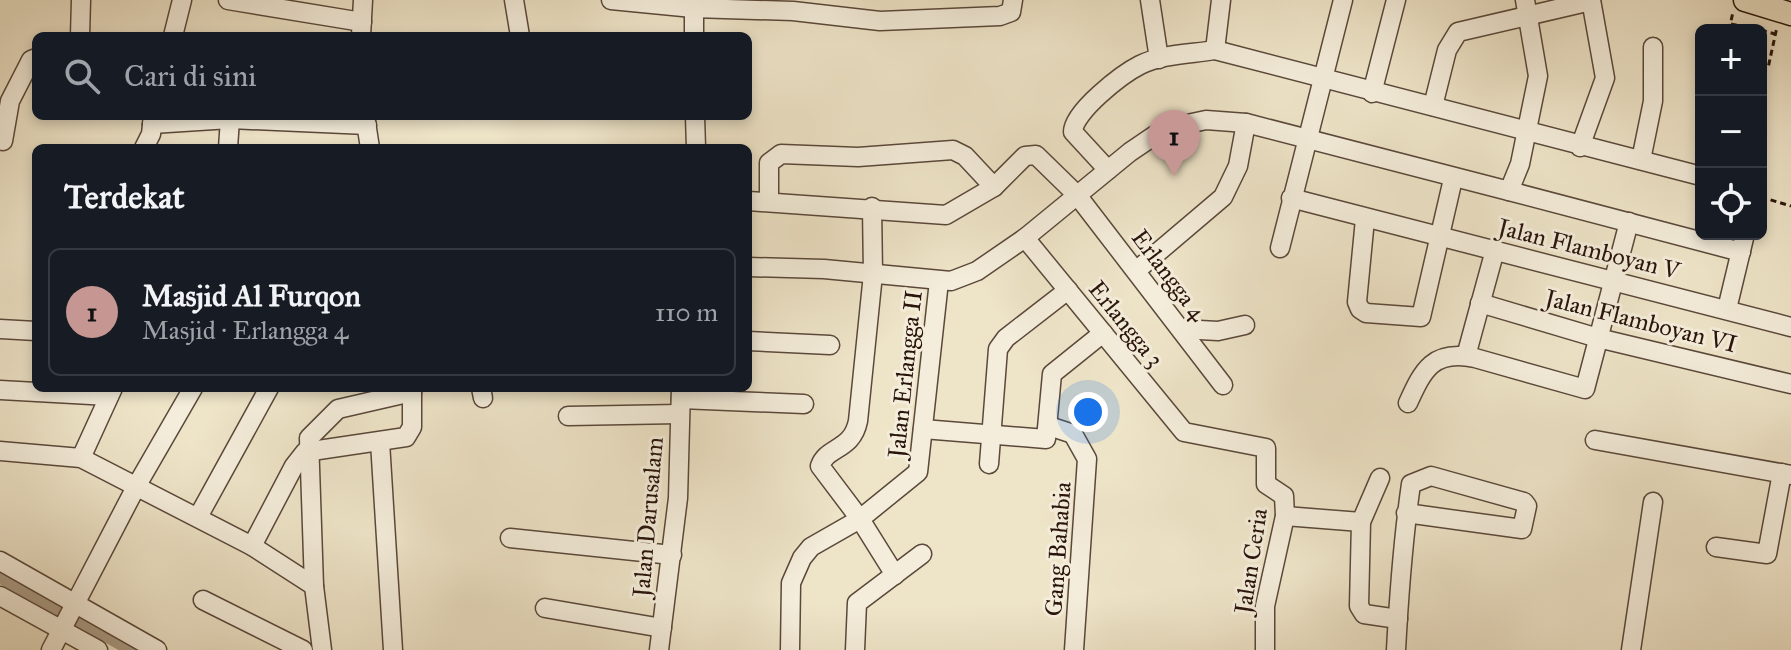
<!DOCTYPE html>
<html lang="id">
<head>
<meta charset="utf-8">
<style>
	body { margin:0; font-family:"IM FELL Great Primer",serif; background:#20242c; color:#f1f3f6 }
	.controls { position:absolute; right:24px; top:24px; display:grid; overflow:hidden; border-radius:12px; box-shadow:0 4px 12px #0003 }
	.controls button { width:72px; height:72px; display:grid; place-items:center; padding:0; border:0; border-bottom:2px solid #363941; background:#171b24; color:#f1f3f6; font:40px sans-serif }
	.you { position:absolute; left:1088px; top:412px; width:28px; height:28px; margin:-20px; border:6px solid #fff; border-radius:50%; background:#1a73e8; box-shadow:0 0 0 12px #1a73e833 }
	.badge { display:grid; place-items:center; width:52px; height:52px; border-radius:50%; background:#c59692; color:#111; font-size:26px; font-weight:700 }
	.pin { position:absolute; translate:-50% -66px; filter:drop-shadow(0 2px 4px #0008) }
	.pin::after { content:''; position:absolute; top:42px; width:28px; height:24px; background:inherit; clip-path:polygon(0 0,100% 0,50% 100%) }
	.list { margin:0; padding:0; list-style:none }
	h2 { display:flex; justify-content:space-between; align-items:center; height:104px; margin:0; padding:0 32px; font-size:34px }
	h2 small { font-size:26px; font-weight:400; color:#9ea1a6 }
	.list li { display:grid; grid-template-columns:52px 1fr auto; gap:24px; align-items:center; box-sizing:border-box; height:128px; margin:0 16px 16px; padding:0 16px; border:2px solid #363941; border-radius:12px }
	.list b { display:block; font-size:30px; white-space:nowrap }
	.list p { margin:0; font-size:26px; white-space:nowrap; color:#9ea1a6 }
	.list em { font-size:26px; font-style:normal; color:#9ea1a6 }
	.icon { flex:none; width:44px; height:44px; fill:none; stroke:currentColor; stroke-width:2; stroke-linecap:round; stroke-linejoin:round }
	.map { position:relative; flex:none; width:1791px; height:650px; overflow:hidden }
	.search { position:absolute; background:#171b24; box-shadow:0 4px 12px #0003; left:32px; top:32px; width:720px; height:88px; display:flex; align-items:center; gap:20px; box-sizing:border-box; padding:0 28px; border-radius:12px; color:#9ea1a6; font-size:30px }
	.panel { position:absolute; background:#171b24; box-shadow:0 4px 12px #0003; left:32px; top:144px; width:720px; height:248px; border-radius:12px }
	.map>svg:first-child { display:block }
</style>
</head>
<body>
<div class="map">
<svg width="1791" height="650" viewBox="0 0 1791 650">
	<rect width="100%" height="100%" fill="#eee4c8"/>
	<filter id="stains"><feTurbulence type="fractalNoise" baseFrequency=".0025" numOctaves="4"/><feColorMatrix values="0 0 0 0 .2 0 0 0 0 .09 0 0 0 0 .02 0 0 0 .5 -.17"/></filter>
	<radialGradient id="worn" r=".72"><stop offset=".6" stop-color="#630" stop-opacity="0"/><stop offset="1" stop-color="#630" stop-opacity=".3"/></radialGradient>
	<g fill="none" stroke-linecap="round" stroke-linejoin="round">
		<path stroke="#ab9d88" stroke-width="16" d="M0 575 135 650"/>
		<g stroke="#5a483a" stroke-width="21">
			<g id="minor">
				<path d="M228 0 362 22"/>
				<path d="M514 0 520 36"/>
				<path d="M611 0 693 8 793 11 880 21 1000 16 1011 12 1013 0"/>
				<path d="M1150 0 1159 59"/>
				<path d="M80 36 81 0"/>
				<path d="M173 36 182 0"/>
				<path d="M361 36 363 0"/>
				<path d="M694 36V0"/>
				<path d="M1215 50 1221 0"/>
				<path d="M1372 93 1396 0"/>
				<path d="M1433 106 1447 50 1458 32 1591 1"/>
				<path d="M365 116 370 148"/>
				<path d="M695 116 696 148"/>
				<path d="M152 124 230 119 367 125"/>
				<path d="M3 141 10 101 31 60 36 58"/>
				<path d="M1580 147 1605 78 1591 0"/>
				<path d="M144 148 151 134 153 116"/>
				<path d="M228 148 230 119"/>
				<path d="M1641 160 1653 101V47"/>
				<path d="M1108 170 1073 132C1073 112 1122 74 1140 65 1162 54 1191 54 1215 50L1701 176"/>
				<path d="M1509 191 1741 252"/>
				<path d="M1291 198 1791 327"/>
				<path d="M748 201 946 215 994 187 1025 156 1036 155 1077 195 1223 385"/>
				<path d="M769 201V163L781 154 858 157 953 150 965 156 994 187"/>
				<path d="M872 207 873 274 858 421C852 451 827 446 820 466L860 519 895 575"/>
				<path d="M1365 219 1357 302 1360 309 1366 313 1421 317 1453 179"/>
				<path d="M1025 238 1184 432 1266 448V484L1284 496 1285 516 1265 606V650"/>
				<path d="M1280 248 1343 0"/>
				<path d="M748 267 824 269 951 281 977 271 1025 238 1130 152 1164 129 1206 120 1246 123 1509 191 1520 164 1538 76 1525 0"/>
				<path d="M1137 270 1223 197 1238 166 1246 123"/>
				<path d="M1480 303 1598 338 1791 384"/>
				<path d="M1727 309 1745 234"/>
				<path d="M0 329 36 331"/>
				<path d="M1181 329 1218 331 1245 325"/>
				<path d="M748 341 830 345"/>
				<path d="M1466 356 1495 250"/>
				<path d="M481 388 483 398"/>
				<path d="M0 390 109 396"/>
				<path d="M681 399 804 404"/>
				<path d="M1408 403C1423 370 1433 349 1475 358L1585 389 1629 222"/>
				<path d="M568 416 679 414"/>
				<path d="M1049 426 1073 434 1087 459 1074 650"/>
				<path d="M923 429 1046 439 1052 374 1103 333"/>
				<path d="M1595 440 1791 475"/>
				<path d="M380 442 393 650"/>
				<path d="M0 451 81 458 252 546 314 586"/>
				<path d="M81 458 113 388"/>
				<path d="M989 464 998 349 1006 338 1068 290"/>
				<path d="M1380 478 1361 522 1359 606 1364 614 1398 619"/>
				<path d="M1285 516 1361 522"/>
				<path d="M198 517 269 388"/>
				<path d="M510 538 672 555"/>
				<path d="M252 546 294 466 305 452 406 437 412 427V388"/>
				<path d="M1716 547 1767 554 1782 473"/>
				<path d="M0 561 157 650"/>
				<path d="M0 596 98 650"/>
				<path d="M203 600 303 650"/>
				<path d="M545 608 662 628"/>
				<path d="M51 650 137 485 193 388"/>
				<path d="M322 650 314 586 309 438 338 409 412 392"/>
				<path d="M659 650 678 498 681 388"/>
				<path d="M790 650 791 583 802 558 811 547 860 519 918 472 939 281"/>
				<path d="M855 650 857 603 922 554"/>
				<path d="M1396 650C1399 594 1403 540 1411 484L1431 476 1524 502 1527 506 1522 529 1406 513"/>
				<path d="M1631 650 1653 502"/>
			</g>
		</g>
		<g stroke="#29140b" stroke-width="25">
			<path id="major" d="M1745 0 1791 14"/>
		</g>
		<g stroke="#29140b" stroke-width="3" stroke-dasharray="6 4" stroke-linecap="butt">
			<path d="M1731 24 1759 30"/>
			<path d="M1729 30 1733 12"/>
			<path d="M1761 30 1775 34"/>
			<path d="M1761 66 1768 68 1777 27"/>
			<path d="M1761 197 1791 206"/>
		</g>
		<use href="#minor" stroke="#f4eddb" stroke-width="18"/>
		<use href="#major" stroke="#eee4c8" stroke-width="22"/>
	</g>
	<g text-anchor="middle" stroke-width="6" stroke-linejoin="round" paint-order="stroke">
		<g font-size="24" fill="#29140b" stroke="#f4eddb">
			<text transform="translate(1589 249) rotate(14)" y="8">Jalan Flamboyan V</text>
			<text transform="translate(1169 275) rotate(53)" y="8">Erlangga 4</text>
			<text transform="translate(1641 321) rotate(14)" y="8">Jalan Flamboyan VI</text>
			<text transform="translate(1126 324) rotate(51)" y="8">Erlangga 3</text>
			<text transform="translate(905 374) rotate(-84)" y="8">Jalan Erlangga II</text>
			<text transform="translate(648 517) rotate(-85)" y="8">Jalan Darusalam</text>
			<text transform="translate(1058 549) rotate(-86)" y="8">Gang Bahabia</text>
			<text transform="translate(1251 561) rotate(-81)" y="8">Jalan Ceria</text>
		</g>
	</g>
	<rect width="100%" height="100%" filter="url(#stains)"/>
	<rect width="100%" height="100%" fill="url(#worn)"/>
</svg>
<div class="controls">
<button>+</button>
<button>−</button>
<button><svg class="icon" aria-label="locate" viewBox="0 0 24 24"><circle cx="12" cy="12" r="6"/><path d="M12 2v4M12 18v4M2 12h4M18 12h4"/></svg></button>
</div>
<div class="you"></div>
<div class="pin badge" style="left:1174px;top:176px">1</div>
<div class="search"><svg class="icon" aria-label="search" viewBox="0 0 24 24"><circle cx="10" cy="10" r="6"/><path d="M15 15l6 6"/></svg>Cari di sini</div>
<section class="panel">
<h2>Terdekat<small></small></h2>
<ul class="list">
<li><span class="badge">1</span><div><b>Masjid Al Furqon</b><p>Masjid · Erlangga 4</p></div><em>110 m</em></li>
</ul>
</section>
</div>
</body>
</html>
